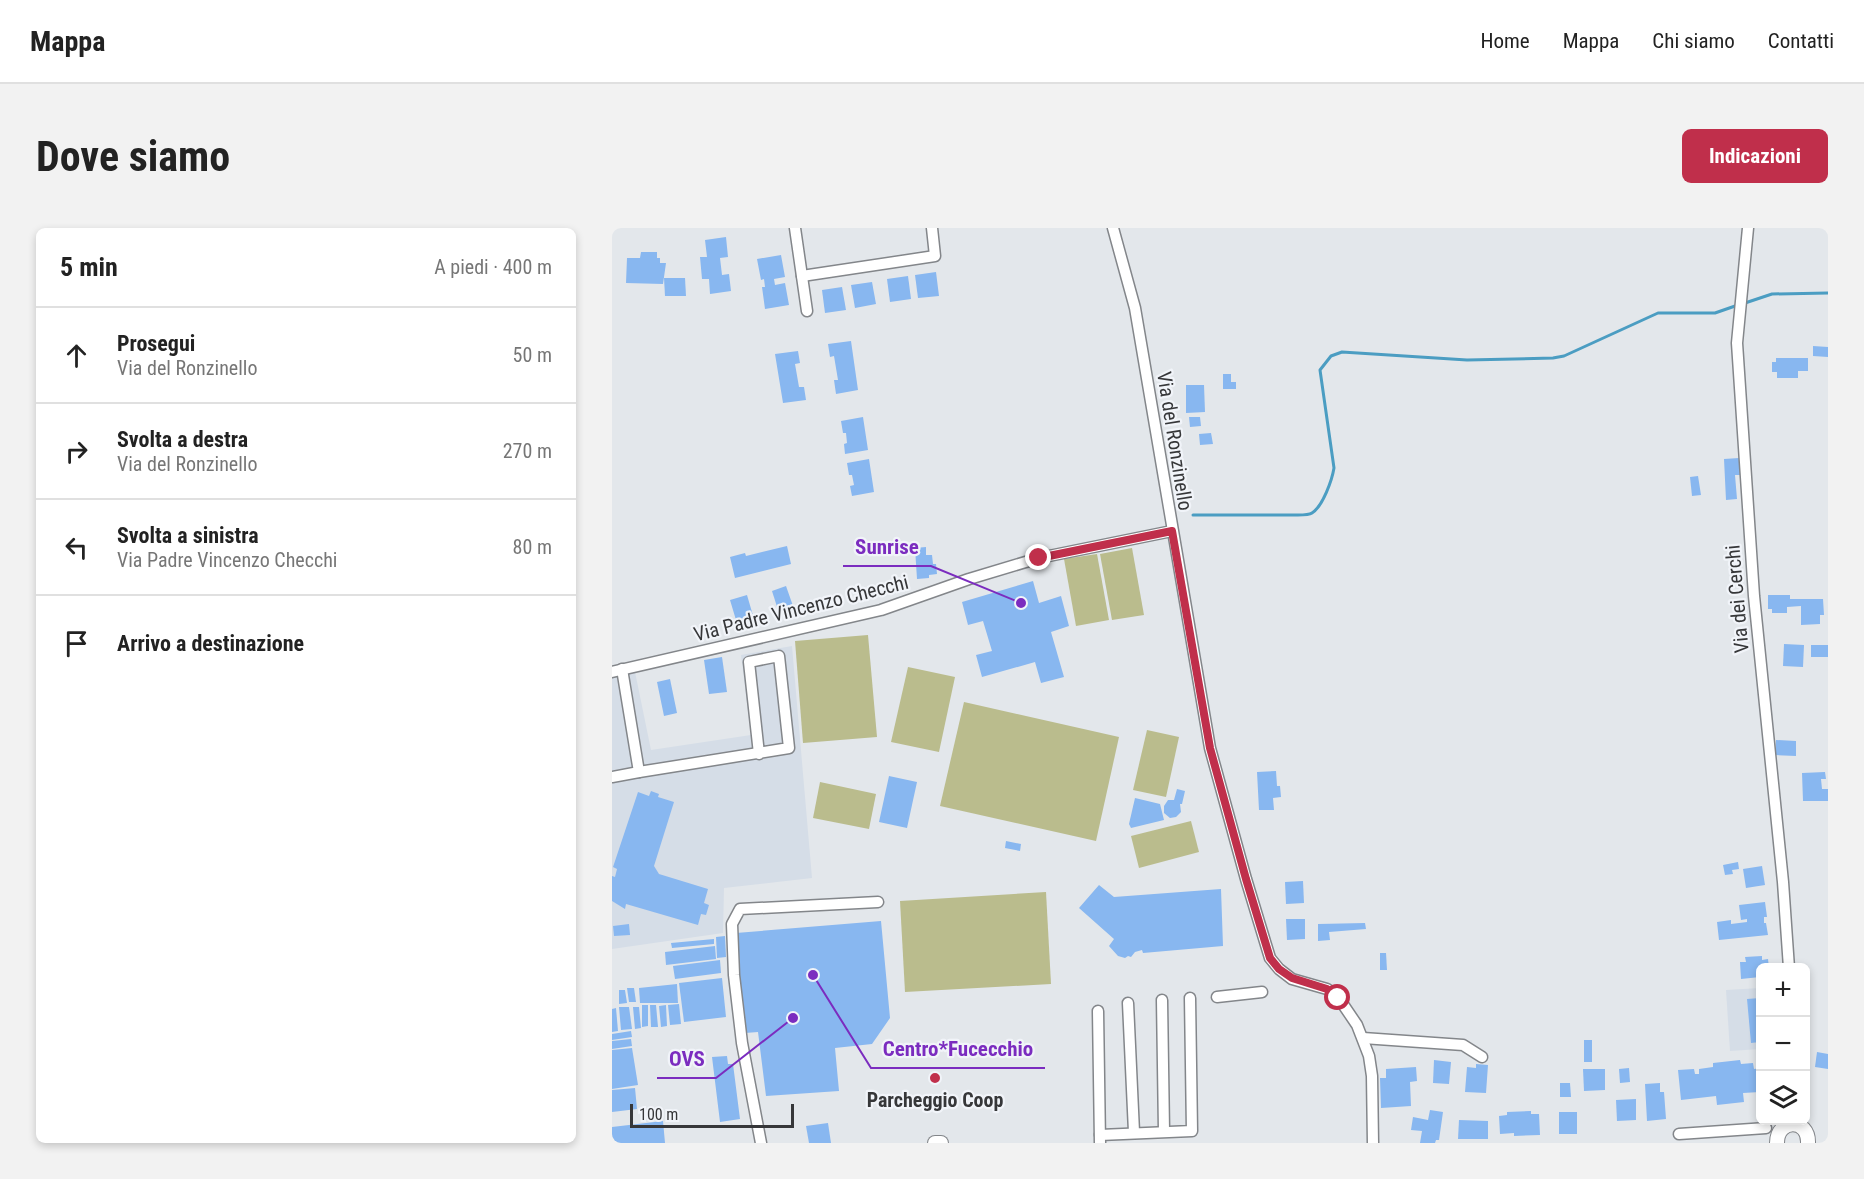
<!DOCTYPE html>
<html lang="it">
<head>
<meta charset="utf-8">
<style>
	body { margin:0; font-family:"Roboto Condensed",sans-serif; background:#f2f2f2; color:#222 }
	.controls { position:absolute; right:18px; bottom:18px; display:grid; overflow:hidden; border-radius:9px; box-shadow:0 3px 9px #0003 }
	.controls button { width:54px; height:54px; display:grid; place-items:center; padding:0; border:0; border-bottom:2px solid #e0e0e0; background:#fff; color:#222; font:30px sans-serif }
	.scale { position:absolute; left:18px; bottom:15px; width:164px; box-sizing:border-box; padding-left:6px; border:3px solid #363739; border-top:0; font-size:16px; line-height:21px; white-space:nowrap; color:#363739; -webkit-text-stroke:4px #f1f4f9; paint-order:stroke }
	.stop { position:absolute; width:18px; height:18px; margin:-14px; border:4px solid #c02f4b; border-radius:50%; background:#fff }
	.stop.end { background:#c02f4b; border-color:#fff; box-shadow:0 2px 6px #0008 }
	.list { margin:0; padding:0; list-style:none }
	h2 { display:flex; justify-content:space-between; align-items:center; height:78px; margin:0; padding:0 24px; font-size:26px }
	h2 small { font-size:20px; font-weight:400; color:#767676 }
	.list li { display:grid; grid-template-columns:39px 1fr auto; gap:18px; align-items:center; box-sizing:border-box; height:96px; padding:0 24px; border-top:2px solid #e0e0e0 }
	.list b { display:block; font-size:22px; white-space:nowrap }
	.list p { margin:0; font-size:20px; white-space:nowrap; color:#767676 }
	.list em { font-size:20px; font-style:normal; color:#767676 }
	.icon { flex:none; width:33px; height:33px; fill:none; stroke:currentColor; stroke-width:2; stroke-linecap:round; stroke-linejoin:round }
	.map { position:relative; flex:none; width:1216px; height:915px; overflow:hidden; border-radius:9px }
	header { display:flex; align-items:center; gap:36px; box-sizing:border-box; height:84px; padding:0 30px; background:#fff; border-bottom:2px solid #e0e0e0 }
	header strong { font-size:28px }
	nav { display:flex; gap:33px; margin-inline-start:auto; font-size:21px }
	.intro { display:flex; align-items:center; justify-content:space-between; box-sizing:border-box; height:144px; padding:0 36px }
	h1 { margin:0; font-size:42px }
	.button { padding:15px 27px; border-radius:9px; background:#c02f4b; color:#fff; font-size:21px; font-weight:700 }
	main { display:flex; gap:36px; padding:0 36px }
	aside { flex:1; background:#fff; border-radius:9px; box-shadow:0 3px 9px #0003 }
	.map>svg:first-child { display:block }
</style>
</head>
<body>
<header>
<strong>Mappa</strong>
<nav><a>Home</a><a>Mappa</a><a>Chi siamo</a><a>Contatti</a></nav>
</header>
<div class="intro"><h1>Dove siamo</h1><a class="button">Indicazioni</a></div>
<main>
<aside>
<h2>5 min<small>A piedi · 400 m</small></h2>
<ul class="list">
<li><svg class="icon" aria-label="ahead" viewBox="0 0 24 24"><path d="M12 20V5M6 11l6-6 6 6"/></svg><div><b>Prosegui</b><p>Via del Ronzinello</p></div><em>50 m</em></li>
<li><svg class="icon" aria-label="right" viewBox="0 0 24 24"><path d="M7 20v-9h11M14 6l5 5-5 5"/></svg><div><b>Svolta a destra</b><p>Via del Ronzinello</p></div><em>270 m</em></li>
<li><svg class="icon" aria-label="left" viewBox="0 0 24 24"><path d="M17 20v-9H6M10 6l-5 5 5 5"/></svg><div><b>Svolta a sinistra</b><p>Via Padre Vincenzo Checchi</p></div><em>80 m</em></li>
<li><svg class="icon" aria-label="arrive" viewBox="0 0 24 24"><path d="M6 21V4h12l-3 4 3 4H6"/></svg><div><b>Arrivo a destinazione</b></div></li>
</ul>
</aside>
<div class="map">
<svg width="1216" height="915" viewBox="0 0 1216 915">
	<rect width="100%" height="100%" fill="#e3e7eb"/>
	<g fill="#d5dde7">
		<path d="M180 418 200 650 112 660 111 705 0 721V444L22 439 39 522 139 507 129 427Z"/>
		<path d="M1148 760V821L1118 823 1114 762Z"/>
	</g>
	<g fill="#babc8d">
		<path d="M520 320 532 387 500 392 488 326Z"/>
		<path d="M485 326 497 392 464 398 452 331Z"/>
		<path d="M256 407 265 509 191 515 183 413Z"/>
		<path d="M296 439 343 449 327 524 279 514Z"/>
		<path d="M352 474 507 509 484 613 328 578Z"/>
		<path d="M535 502 567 509 554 569 521 562Z"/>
		<path d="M208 554 264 566 257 601 201 590Z"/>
		<path d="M579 593 587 624 527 640 519 608Z"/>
		<path d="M434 664 439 756 293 764 288 673Z"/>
	</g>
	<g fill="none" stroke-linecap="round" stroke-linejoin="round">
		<g stroke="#4b9dc2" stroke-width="3">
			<path d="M1133 75 1160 66 1216 65"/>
			<path d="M581 287H686C691 287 697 287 700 285 711 278 720 252 722 240L708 142 719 128 730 124 855 132 941 130 952 128 1046 85H1103L1126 77"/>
		</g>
	</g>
	<g fill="#88b7f0">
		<path d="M114 9 116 29 108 30 110 47 117 46 119 63 98 66 97 51H90L88 29H95L93 12Z"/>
		<path d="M29 24H45V30H48V35H54L51 56 14 55 15 30H28Z"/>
		<path d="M169 27 173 49 162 51 163 57 173 55 177 77 153 81 150 59H153L152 51 149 52 145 31Z"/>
		<path d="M324 44 327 68 306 70 303 47Z"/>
		<path d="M296 48 299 71 278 74 275 51Z"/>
		<path d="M52 50H73L74 68H53Z"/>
		<path d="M260 54 264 76 243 80 239 57Z"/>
		<path d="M230 59 234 82 213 85 210 62Z"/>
		<path d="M239 113 246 162 224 166 222 152H226L222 128 218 129 216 116Z"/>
		<path d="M1201 118 1216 119V129L1201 128Z"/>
		<path d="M186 123 188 135 183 136 187 159H192L194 172 171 175 163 126Z"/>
		<path d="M1164 130H1196V143H1186V150H1165V144H1160V134H1164Z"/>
		<path d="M611 146H619V154H624V161H611Z"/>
		<path d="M574 157H592L593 184 574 185Z"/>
		<path d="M251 189 256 222 233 226 232 216 235 215 234 205H231L229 193Z"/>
		<path d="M577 189H588L589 198 578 199Z"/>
		<path d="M599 205 601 216 588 217 587 206Z"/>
		<path d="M1127 230 1128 247H1123L1125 271 1114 272 1112 231Z"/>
		<path d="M257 231 262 264 240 268 238 258 242 257 240 247H237L235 235Z"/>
		<path d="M1086 248 1089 267 1080 268 1078 249Z"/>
		<path d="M175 318 179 336 123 350 118 329 133 325 134 328Z"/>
		<path d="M314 319V327H320L321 336H324L325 346 317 347V350L305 351 303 320Z"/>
		<path d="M421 353 427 375 449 368 457 398 439 404 452 449 429 455 423 434 370 449 364 427 380 423 371 393 356 397 350 374Z"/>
		<path d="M174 358 181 378 167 385 160 363Z"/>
		<path d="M135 367 142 391 129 394 128 390 124 392 118 372Z"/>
		<path d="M1156 367H1178V371H1211L1212 387H1208V396L1189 397V378L1175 379V385H1160V381H1156Z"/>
		<path d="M1172 416 1192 417 1191 439 1171 438Z"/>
		<rect x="1199" y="417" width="17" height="12"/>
		<path d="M110 429 115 464 97 466 92 432Z"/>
		<path d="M58 451 65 485 52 488 45 454Z"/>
		<path d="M1164 512 1184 513V528L1163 527Z"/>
		<path d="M664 543 665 558H668L669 569 661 570 662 582H647L645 544Z"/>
		<path d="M1213 544 1214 551H1209L1210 561H1216V573H1191L1190 545Z"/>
		<path d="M277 548 305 554 295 600 267 594Z"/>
		<path d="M565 561 573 563 570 576H568L569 584 564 589 558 590 552 585V578L556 572H562Z"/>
		<path d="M39 563 47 566 46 569 62 574 42 638 47 646 96 661 92 675 97 677 94 687 89 686 86 697 14 676 13 681 0 673V648L3 649 5 641 1 639 26 564 37 568Z"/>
		<path d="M523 570 548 576 552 592 519 600 517 596Z"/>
		<path d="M394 613 409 616 408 623 393 620Z"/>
		<path d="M1126 634 1127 641 1120 642 1121 646 1113 647 1111 637Z"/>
		<path d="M1150 638 1153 657 1134 660 1131 641Z"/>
		<path d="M691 653 692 675 674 676 673 654Z"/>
		<path d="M487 657 502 669 609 661 611 718 531 725 530 722 523 724 519 729 516 728 513 730 506 728 497 718 502 711 467 680Z"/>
		<path d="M1153 674 1155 689H1152V695H1154L1156 707 1107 712 1105 694 1119 692V696L1135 694V691L1129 692 1127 677Z"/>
		<path d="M674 691H693V711L675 712Z"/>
		<path d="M269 693 278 790 260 816 223 820 227 863 154 868 146 804 133 805 124 705Z"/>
		<path d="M753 695 754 701 717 704 718 712 706 713V696Z"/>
		<path d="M17 696 18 707 2 708 1 698Z"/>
		<path d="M113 708 114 729 105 730 104 709Z"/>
		<path d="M102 711V716L60 720 59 715Z"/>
		<path d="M103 718 104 731 54 737 53 724Z"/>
		<path d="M768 725H774L775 742H768Z"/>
		<path d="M1150 728V732L1156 731 1157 740H1148V749L1129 751 1128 734H1134L1133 729Z"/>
		<path d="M108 732 109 745 63 751 61 738Z"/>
		<path d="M110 750 114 789 72 794 67 755Z"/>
		<path d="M65 756 66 775H28L27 760Z"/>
		<path d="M15 760H22L24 774H17Z"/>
		<path d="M7 762H13L15 775 7 776Z"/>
		<path d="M1148 770V814L1139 815 1135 771Z"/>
		<path d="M67 776 69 796 58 797 56 777Z"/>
		<path d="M30 777H36V798L30 799Z"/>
		<path d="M38 777H44L46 799H39Z"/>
		<path d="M54 777 55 798 49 799 47 778Z"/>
		<path d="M7 779H17L20 801 9 802Z"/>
		<path d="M21 779H27L29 800 23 801Z"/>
		<path d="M4 780 6 803 0 804V781Z"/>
		<path d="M19 803 20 809 0 812V806Z"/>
		<path d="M19 811 20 818 0 821V813Z"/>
		<rect x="972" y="812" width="8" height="22"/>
		<path d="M20 820 26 857 0 861V822Z"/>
		<path d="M1205 824 1216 826V841L1203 839Z"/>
		<path d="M115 828 116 836H121L128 891 108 894 100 829Z"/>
		<path d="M822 832 839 834 837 856 821 855Z"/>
		<path d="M1128 832 1129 836 1141 835 1142 841 1148 840V864L1131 865 1132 874 1105 877 1104 868 1069 872 1066 842 1082 841 1083 846H1087V841L1101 839V835Z"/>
		<path d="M864 836 876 837 874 865 853 864 855 839 864 840Z"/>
		<path d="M804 839 805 853 798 854 799 878 769 880 768 850H774V841Z"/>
		<path d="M1017 840 1018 854 1008 855 1007 841Z"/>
		<path d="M971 841H993V862L972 863Z"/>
		<path d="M948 855H958L959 869H948Z"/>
		<path d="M1048 855V864H1052L1054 891 1035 893 1033 856Z"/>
		<path d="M23 860 25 881 0 884V862Z"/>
		<path d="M1024 871V892L1005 893 1004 872Z"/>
		<path d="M818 882 831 884 827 912H824L823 915H808L810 903 799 902 801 889 816 892Z"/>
		<path d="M919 883V886H927L928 907 902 908V905L888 906 887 888 895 887V884Z"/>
		<rect x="947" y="884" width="18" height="22"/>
		<path d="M847 892 876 893V911H846Z"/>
		<path d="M51 893 53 915H0V899Z"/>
		<path d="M216 895 219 915H197L194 898Z"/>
	</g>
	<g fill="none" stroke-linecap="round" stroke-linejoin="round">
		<g stroke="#83868a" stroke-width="13">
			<g id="minor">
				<path d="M183 0 195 83"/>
				<path d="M501 0 523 80 598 520 634 651 658 730 667 741 680 751 715 761 726 769 745 797 757 828 760 848 761 915"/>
				<path d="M1136 0 1125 115 1142 368 1171 654 1177 740"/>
				<path d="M190 48 323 28 320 0"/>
				<path d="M0 444 269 382 357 351 427 330 560 303"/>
				<path d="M27 544 177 520 167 428 137 434 147 526"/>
				<path d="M0 549 27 544 10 441"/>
				<path d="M605 769 650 764"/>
				<path d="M550 772 552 903"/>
				<path d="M516 775 522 904"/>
				<path d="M486 783 488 915"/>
				<path d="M751 810 851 817 870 829"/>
				<path d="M1067 906 1154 900"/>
				<path d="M488 907 580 903 578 770"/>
				<path d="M149 915 130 815 122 747 120 696 128 681 266 674"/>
			</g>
		</g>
		<g stroke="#83868a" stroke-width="16">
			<g id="major">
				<path d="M323 915H329"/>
				<path d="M1165 915C1165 890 1197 890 1196 915"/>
			</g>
		</g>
		<use href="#minor" stroke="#fff" stroke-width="10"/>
		<use href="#major" stroke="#fff" stroke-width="14"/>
	</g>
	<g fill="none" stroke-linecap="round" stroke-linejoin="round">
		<path stroke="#c02f4b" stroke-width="8" d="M427 330 560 303 598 520 634 651 658 730 667 741 680 750 715 761 726 770"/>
	</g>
	<circle fill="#c02f4b" stroke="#f1f4f9" stroke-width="2" cx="323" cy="850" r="6"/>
	<g text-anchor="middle" stroke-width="4.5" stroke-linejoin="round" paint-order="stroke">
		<g font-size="20" fill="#363739" stroke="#f1f4f9">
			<text transform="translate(563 213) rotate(81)" y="7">Via del Ronzinello</text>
			<text transform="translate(1125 371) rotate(-95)" y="7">Via dei Cerchi</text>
			<text transform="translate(189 380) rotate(-14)" y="7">Via Padre Vincenzo Checchi</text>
		</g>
		<g font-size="20" font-weight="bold" fill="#363739" stroke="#f1f4f9">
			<text x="323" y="879">Parcheggio Coop</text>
		</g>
	</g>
	<path fill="none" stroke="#7b2cbf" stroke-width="2" d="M409 375L319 338H231M201 747L259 840H433M181 790L104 850H45"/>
	<g fill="#7b2cbf" stroke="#f1f4f9" stroke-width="2">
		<circle cx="409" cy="375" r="6"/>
		<circle cx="201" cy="747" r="6"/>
		<circle cx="181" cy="790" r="6"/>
	</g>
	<g font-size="21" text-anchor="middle" font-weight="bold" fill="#7b2cbf" stroke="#f1f4f9" stroke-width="4.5" stroke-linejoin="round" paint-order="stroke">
		<text x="275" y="326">Sunrise</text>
		<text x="346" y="828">Centro*Fucecchio</text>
		<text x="75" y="838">OVS</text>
	</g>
</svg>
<div class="controls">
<button>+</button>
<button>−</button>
<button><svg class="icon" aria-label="layers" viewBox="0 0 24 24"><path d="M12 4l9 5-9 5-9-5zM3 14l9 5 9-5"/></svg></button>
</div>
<div class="scale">100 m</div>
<div class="stop" style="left:726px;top:770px"></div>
<div class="stop end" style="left:427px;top:330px"></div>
</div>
</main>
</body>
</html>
